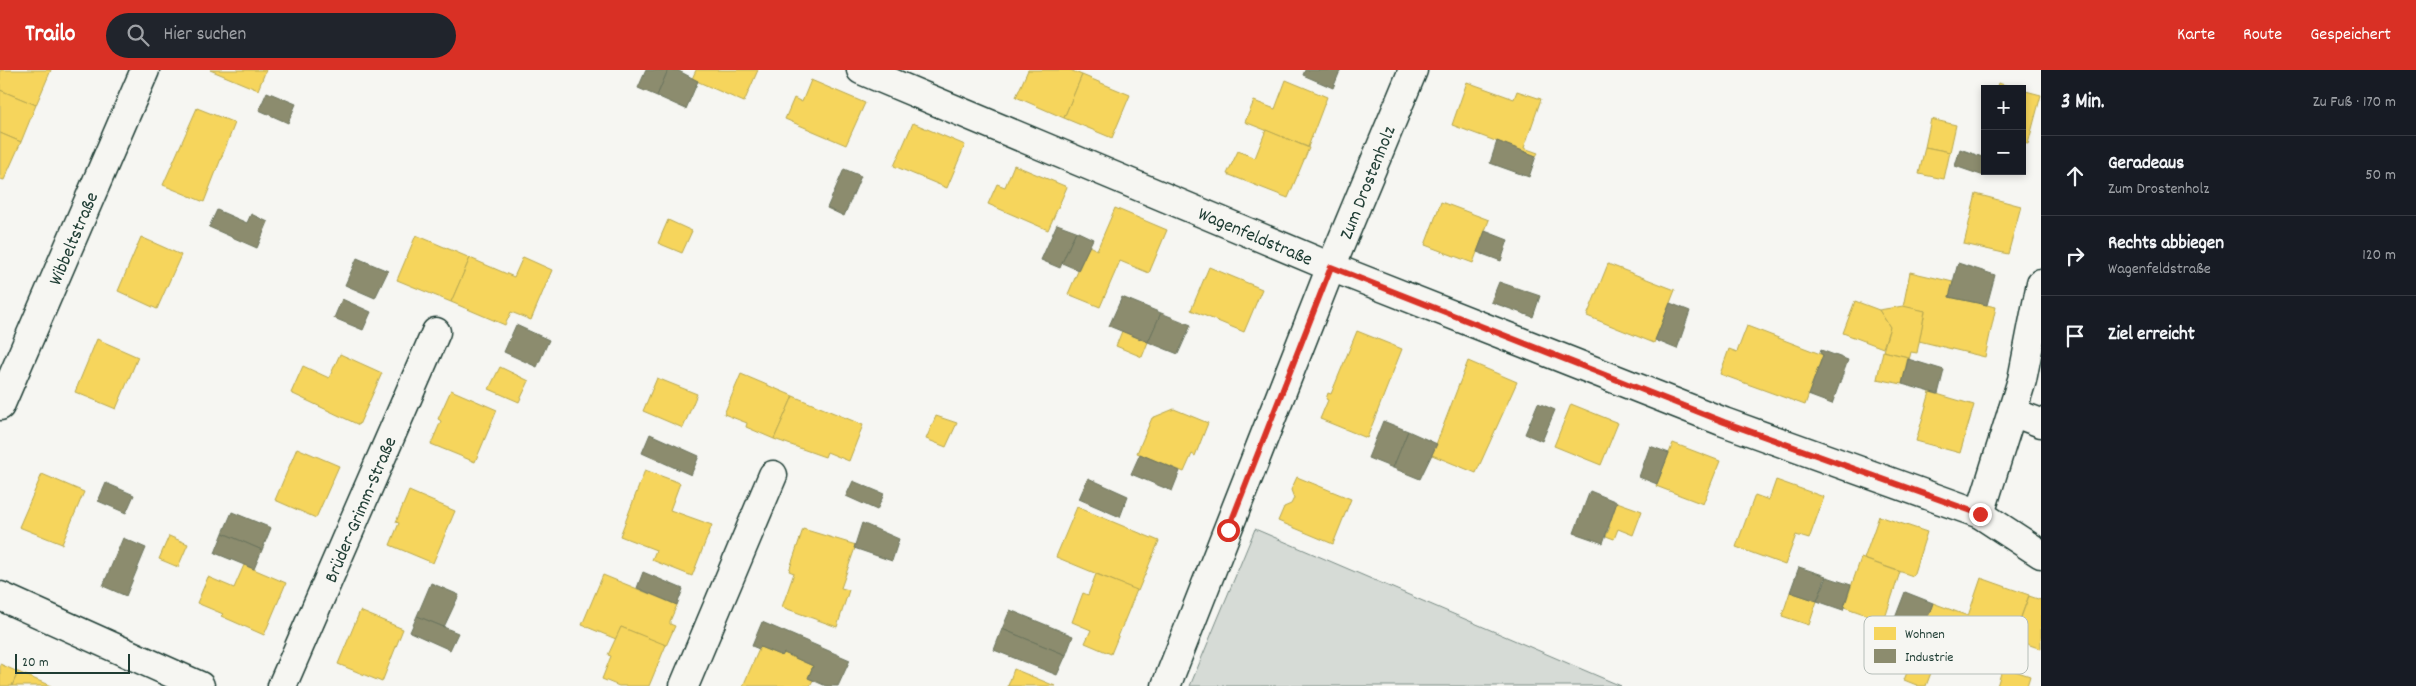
<!DOCTYPE html>
<html lang="de">
<head>
<meta charset="utf-8">
<style>
	body { margin:0; font-family:Dekko,sans-serif; background:#20242c; color:#f1f3f6 }
	.controls { position:absolute; right:15px; top:15px; display:grid; overflow:hidden; border-radius:0px; box-shadow:0 2px 8px #0003 }
	.controls button { width:45px; height:45px; display:grid; place-items:center; padding:0; border:0; border-bottom:1px solid #363941; background:#171b24; color:#f1f3f6; font:25px sans-serif }
	.scale { position:absolute; left:15px; bottom:12px; width:115px; box-sizing:border-box; padding-left:5px; border:2px solid #1f3d34; border-top:0; font-size:14px; line-height:18px; white-space:nowrap; color:#1f3d34; -webkit-text-stroke:4px #f6f6f2; paint-order:stroke }
	.stop { position:absolute; width:15px; height:15px; margin:-11px; border:4px solid #d93025; border-radius:50%; background:#fff }
	.stop.end { background:#d93025; border-color:#fff; box-shadow:0 1px 5px #0008 }
	.list { margin:0; padding:0; list-style:none }
	h2 { display:flex; justify-content:space-between; align-items:center; height:65px; margin:0; padding:0 20px; font-size:21px }
	h2 small { font-size:16px; font-weight:400; color:#9ea1a6 }
	.list li { display:grid; grid-template-columns:32px 1fr auto; gap:15px; align-items:center; box-sizing:border-box; height:80px; padding:0 20px; border-top:1px solid #363941 }
	.list b { display:block; font-size:19px; white-space:nowrap }
	.list p { margin:0; font-size:16px; white-space:nowrap; color:#9ea1a6 }
	.list em { font-size:16px; font-style:normal; color:#9ea1a6 }
	.icon { flex:none; width:28px; height:28px; fill:none; stroke:currentColor; stroke-width:2; stroke-linecap:round; stroke-linejoin:round }
	.map { position:relative; flex:none; width:2041px; height:616px; overflow:hidden }
	header { display:flex; align-items:center; gap:30px; box-sizing:border-box; height:70px; padding:0 25px; background:#d93025; color:#fff }
	header strong { font-size:24px }
	nav { display:flex; gap:28px; margin-inline-start:auto; font-size:18px }
	.search { width:350px; height:45px; background:#20242c; display:flex; align-items:center; gap:12px; box-sizing:border-box; padding:0 18px; border-radius:28px; color:#9ea1a6; font-size:19px }
	main { display:flex }
	aside { flex:1; background:#171b24 }
	.map>svg:first-child { display:block }
</style>
</head>
<body>
<header>
<strong>Trailo</strong>
<div class="search"><svg class="icon" aria-label="search" viewBox="0 0 24 24"><circle cx="10" cy="10" r="6"/><path d="M15 15l6 6"/></svg>Hier suchen</div>
<nav><a>Karte</a><a>Route</a><a>Gespeichert</a></nav>
</header>
<main>
<div class="map">
<svg width="2041" height="616" viewBox="0 0 2041 616">
	<rect width="100%" height="100%" fill="#f6f6f2"/>
	<filter id="ink" filterUnits="userSpaceOnUse"><feTurbulence type="fractalNoise" baseFrequency=".02" numOctaves="2"/><feDisplacementMap in="SourceGraphic" scale="10" xChannelSelector="R" yChannelSelector="G"/><feConvolveMatrix kernelMatrix="1 2 1 2 8 2 1 2 1" color-interpolation-filters="sRGB"/></filter>
	<g filter="url(#ink)">
		<path fill="#d6dbd6" stroke="#7a8c85" d="M1255 459 1621 616H1190Z"/>
		<g fill="#f6d55c" stroke="#b6a750">
			<path d="M0 0H51L36 35 0 20Z"/>
			<path d="M210 0H266L258 20Z"/>
			<path d="M696 0H758L744 32 692 9Z"/>
			<path d="M1028 0H1070L1082 5 1064 48 1016 27Z"/>
			<path d="M1082 5 1130 25 1112 68 1064 48Z"/>
			<path d="M811 10 865 33 846 75 785 49 794 28 802 32Z"/>
			<path d="M1286 10 1327 27 1308 77 1245 52 1254 31 1275 39Z"/>
			<path d="M1467 12 1514 29 1517 21 1541 29 1524 78 1538 83 1536 86 1452 55Z"/>
			<path d="M1998 13 2019 19H1996Z"/>
			<path d="M0 20 36 35 21 72 0 63Z"/>
			<path d="M2022 20 2041 25 2028 74 2022 73Z"/>
			<path d="M197 38 235 53 204 132 163 115Z"/>
			<path d="M1931 49 1956 55 1950 82 1925 77Z"/>
			<path d="M913 53 965 75 947 118 894 96Z"/>
			<path d="M1266 60 1309 78 1288 128 1227 104 1238 81 1255 88Z"/>
			<path d="M0 63 21 72 4 110 0 109Z"/>
			<path d="M1925 77 1950 82 1944 109 1919 104Z"/>
			<path d="M1014 95 1067 117 1048 160 988 134 997 114 1005 117Z"/>
			<path d="M1976 124 2021 136 2008 184 1964 174Z"/>
			<path d="M1441 132 1489 150 1473 193 1425 175Z"/>
			<path d="M1115 138 1167 160 1149 203 1120 191 1100 237 1068 224 1089 176 1097 180Z"/>
			<path d="M668 150 692 161 682 183 658 173Z"/>
			<path d="M416 165 470 188 451 232 397 210Z"/>
			<path d="M141 167 181 185 157 239 118 221Z"/>
			<path d="M523 187 552 200 531 250 511 242 505 255 451 232 470 188 514 207Z"/>
			<path d="M1608 194 1675 220 1654 273 1587 246Z"/>
			<path d="M1209 197 1262 219 1244 262 1191 240Z"/>
			<path d="M1910 202 1953 212 1949 227 1996 237 1985 287 1919 271 1925 241 1903 237Z"/>
			<path d="M1855 231 1879 240 1890 257 1883 278 1843 263Z"/>
			<path d="M1903 236 1925 241 1917 283 1911 282 1909 290 1908 287 1883 281 1890 257 1879 240Z"/>
			<path d="M1747 256 1823 285 1805 335 1720 304 1729 279 1737 282Z"/>
			<path d="M1122 261 1148 272 1142 287 1116 276Z"/>
			<path d="M1357 261 1402 279 1367 368 1320 349 1328 330 1326 329 1328 323 1331 324Z"/>
			<path d="M97 269 138 287 116 339 75 322Z"/>
			<path d="M1883 281 1908 287 1902 314 1877 309Z"/>
			<path d="M340 284 382 303 359 355 291 323 303 296 329 308Z"/>
			<path d="M1468 291 1517 312 1476 403 1432 385Z"/>
			<path d="M500 297 529 311 519 332 489 319Z"/>
			<path d="M741 304 793 326 774 369 746 357 747 353 724 344Z"/>
			<path d="M657 308 697 324 683 358 643 341Z"/>
			<path d="M451 320 497 340 475 392 431 374 441 351 438 349Z"/>
			<path d="M1930 322 1974 335 1960 383 1916 371Z"/>
			<path d="M793 326 863 355 849 391 827 382 825 387 774 369Z"/>
			<path d="M1571 334 1618 353 1601 395 1554 376Z"/>
			<path d="M1174 339 1208 353 1195 386 1192 384 1184 402 1137 383 1152 348Z"/>
			<path d="M936 346 957 353 946 377 926 369Z"/>
			<path d="M1673 373 1720 391 1703 434 1656 416Z"/>
			<path d="M297 378 339 396 316 448 275 430Z"/>
			<path d="M645 400 680 413 670 440 712 455 692 506 652 490 656 480 620 466Z"/>
			<path d="M42 404 84 422 62 474 19 457Z"/>
			<path d="M1297 407 1351 429 1333 474 1278 451 1284 437 1291 434 1294 428 1291 420Z"/>
			<path d="M1776 410 1824 427 1809 469 1796 465 1785 495 1736 477 1755 425 1769 430Z"/>
			<path d="M409 421 455 441 433 493 390 475 399 453 396 452Z"/>
			<path d="M1617 432 1642 441 1633 465 1618 459 1614 469 1606 466 1610 457 1607 455Z"/>
			<path d="M1077 437 1159 471 1138 521 1056 487Z"/>
			<path d="M1879 446 1927 462 1913 506 1864 489Z"/>
			<path d="M803 459 856 475 841 518 849 520 837 557 782 537 794 503 789 501Z"/>
			<path d="M169 466 188 474 178 497 159 489Z"/>
			<path d="M1861 488 1900 502 1884 551 1844 537Z"/>
			<path d="M244 495 286 513 264 565 221 546 223 544 197 533 208 507 234 518Z"/>
			<path d="M1096 504 1137 520 1111 584 1085 573 1091 560 1072 552 1083 523 1088 525Z"/>
			<path d="M603 505 677 535 670 551V554L675 556 666 576 621 557 616 569 582 555Z"/>
			<path d="M1981 508 2029 525 2013 569 1997 564 1986 595 1919 572 1933 533 1968 546Z"/>
			<path d="M1790 522 1817 531 1809 555 1782 546Z"/>
			<path d="M2029 526 2041 530V579L2013 569Z"/>
			<path d="M360 541 403 559 382 612 338 594Z"/>
			<path d="M621 557 666 575 649 616H619L602 609 611 586 608 585Z"/>
			<path d="M1919 572 1940 579 1926 616H1919L1904 610Z"/>
			<path d="M760 577 782 586 784 583 813 596 808 608 813 610 810 616H743Z"/>
			<path d="M0 594 18 602 12 616H0Z"/>
			<path d="M2003 597 2030 606 2027 616H1997Z"/>
			<path d="M1014 599 1055 616H1008Z"/>
			<path d="M18 602 51 616H12Z"/>
		</g>
		<g fill="#8c8c6e" stroke="#6b745d">
			<path d="M646 0H668L657 26 638 18Z"/>
			<path d="M668 0H677L698 11 686 39 657 26Z"/>
			<path d="M1305 0H1337L1340 1 1333 18 1303 5Z"/>
			<path d="M267 22 296 34 288 53 259 40Z"/>
			<path d="M1497 71 1536 86 1529 107 1490 93Z"/>
			<path d="M1960 79 1985 88 1986 101 1984 106 1955 96Z"/>
			<path d="M844 99 861 106 844 146 827 138Z"/>
			<path d="M217 140 247 153 251 144 268 152 257 178 209 157Z"/>
			<path d="M1057 154 1076 161 1060 198 1041 190Z"/>
			<path d="M1076 161 1093 169 1078 200 1062 193Z"/>
			<path d="M1485 161 1508 170 1501 191 1477 182Z"/>
			<path d="M357 188 388 201 375 228 345 215Z"/>
			<path d="M1958 193 1995 205 1987 235 1949 227Z"/>
			<path d="M1499 212 1540 226 1533 247 1491 232Z"/>
			<path d="M1122 227 1161 243 1148 272 1109 256Z"/>
			<path d="M342 229 371 242 363 260 334 248Z"/>
			<path d="M1670 233 1690 241 1677 279 1655 270Z"/>
			<path d="M1161 243 1191 255 1178 284 1148 272Z"/>
			<path d="M516 255 549 270 537 297 504 282Z"/>
			<path d="M1821 280 1848 290 1832 334 1808 325 1823 285 1820 283Z"/>
			<path d="M1908 289 1944 300 1938 324 1902 314Z"/>
			<path d="M1538 333 1555 340 1542 371 1525 364Z"/>
			<path d="M1383 351 1408 361 1393 398 1368 388Z"/>
			<path d="M1408 361 1437 374 1420 409 1393 398Z"/>
			<path d="M650 364 699 386 691 405 642 383Z"/>
			<path d="M1650 376 1669 383 1657 414 1639 407Z"/>
			<path d="M1140 384 1180 401 1172 421 1131 404Z"/>
			<path d="M1088 408 1128 426 1120 447 1079 429Z"/>
			<path d="M853 411 884 424 877 440 846 426Z"/>
			<path d="M106 413 134 425 126 443 98 431Z"/>
			<path d="M1590 421 1617 432 1603 473 1574 463Z"/>
			<path d="M232 442 271 458 262 480 223 463Z"/>
			<path d="M862 453 899 469 892 491 854 478Z"/>
			<path d="M223 463 262 480 254 499 215 483Z"/>
			<path d="M123 468 146 478 126 526 103 516Z"/>
			<path d="M1799 497 1826 506 1817 531 1790 522Z"/>
			<path d="M643 502 683 519 677 535 637 518Z"/>
			<path d="M1827 507 1851 515 1843 540 1817 531Z"/>
			<path d="M431 513 459 525 444 557 417 546Z"/>
			<path d="M1905 522 1933 533 1919 572 1890 561Z"/>
			<path d="M1010 540 1073 566 1066 585 1002 559Z"/>
			<path d="M417 546 458 563 450 580 410 562Z"/>
			<path d="M762 552 850 590 838 616H826L808 608 813 596 784 583 782 586 760 577 759 579 752 576Z"/>
			<path d="M1002 559 1066 585 1057 605 994 580Z"/>
		</g>
		<g fill="none" stroke-linecap="round" stroke-linejoin="round">
			<g stroke="#1f3d34" stroke-width="31">
				<g id="minor">
					<path d="M861 0 1331 197 1724 352 1980 444 2041 484"/>
					<path d="M0 336 145 0"/>
					<path d="M2012 342 2041 353"/>
					<path d="M1980 444 2022 310 2041 213"/>
					<path d="M0 526 200 616"/>
					<path d="M282 616 436 262"/>
					<path d="M684 616 773 405"/>
					<path d="M1166 616 1331 197 1413 0"/>
				</g>
			</g>
			<use href="#minor" stroke="#f6f6f2" stroke-width="28"/>
		</g>
	</g>
	<g fill="none" stroke-linecap="round" stroke-linejoin="round" filter="url(#ink)">
		<path stroke="#d93025" stroke-width="6" d="M1228 460 1331 197 1724 352 1980 444"/>
	</g>
	<g text-anchor="middle" stroke-width="5" stroke-linejoin="round" paint-order="stroke">
		<g font-size="19" fill="#1f3d34" stroke="#f6f6f2">
			<text transform="translate(1366 112) rotate(-68)" y="7">Zum Drostenholz</text>
			<text transform="translate(1256 165) rotate(23)" y="7">Wagenfeldstraße</text>
			<text transform="translate(72 168) rotate(-67)" y="7">Wibbeltstraße</text>
			<text transform="translate(359 439) rotate(-67)" y="7">Brüder-Grimm-Straße</text>
		</g>
	</g>
	<rect x="1864" y="546" width="164" height="58" rx="8" fill="#f6f6f2" stroke="#b6beb9" stroke-width="1"/>
	<rect x="1874" y="557" width="22" height="13" fill="#f6d55c"/>
	<rect x="1874" y="579" width="22" height="14" fill="#8c8c6e"/>
	<g font-size="14" fill="#1f3d34">
		<text x="1905" y="568">Wohnen</text>
		<text x="1905" y="591">Industrie</text>
	</g>
</svg>
<div class="controls">
<button>+</button>
<button>−</button>
</div>
<div class="scale">20 m</div>
<div class="stop" style="left:1228px;top:460px"></div>
<div class="stop end" style="left:1980px;top:444px"></div>
</div>
<aside>
<h2>3 Min.<small>Zu Fuß · 170 m</small></h2>
<ul class="list">
<li><svg class="icon" aria-label="ahead" viewBox="0 0 24 24"><path d="M12 20V5M6 11l6-6 6 6"/></svg><div><b>Geradeaus</b><p>Zum Drostenholz</p></div><em>50 m</em></li>
<li><svg class="icon" aria-label="right" viewBox="0 0 24 24"><path d="M7 20v-9h11M14 6l5 5-5 5"/></svg><div><b>Rechts abbiegen</b><p>Wagenfeldstraße</p></div><em>120 m</em></li>
<li><svg class="icon" aria-label="arrive" viewBox="0 0 24 24"><path d="M6 21V4h12l-3 4 3 4H6"/></svg><div><b>Ziel erreicht</b></div></li>
</ul>
</aside>
</main>
</body>
</html>
